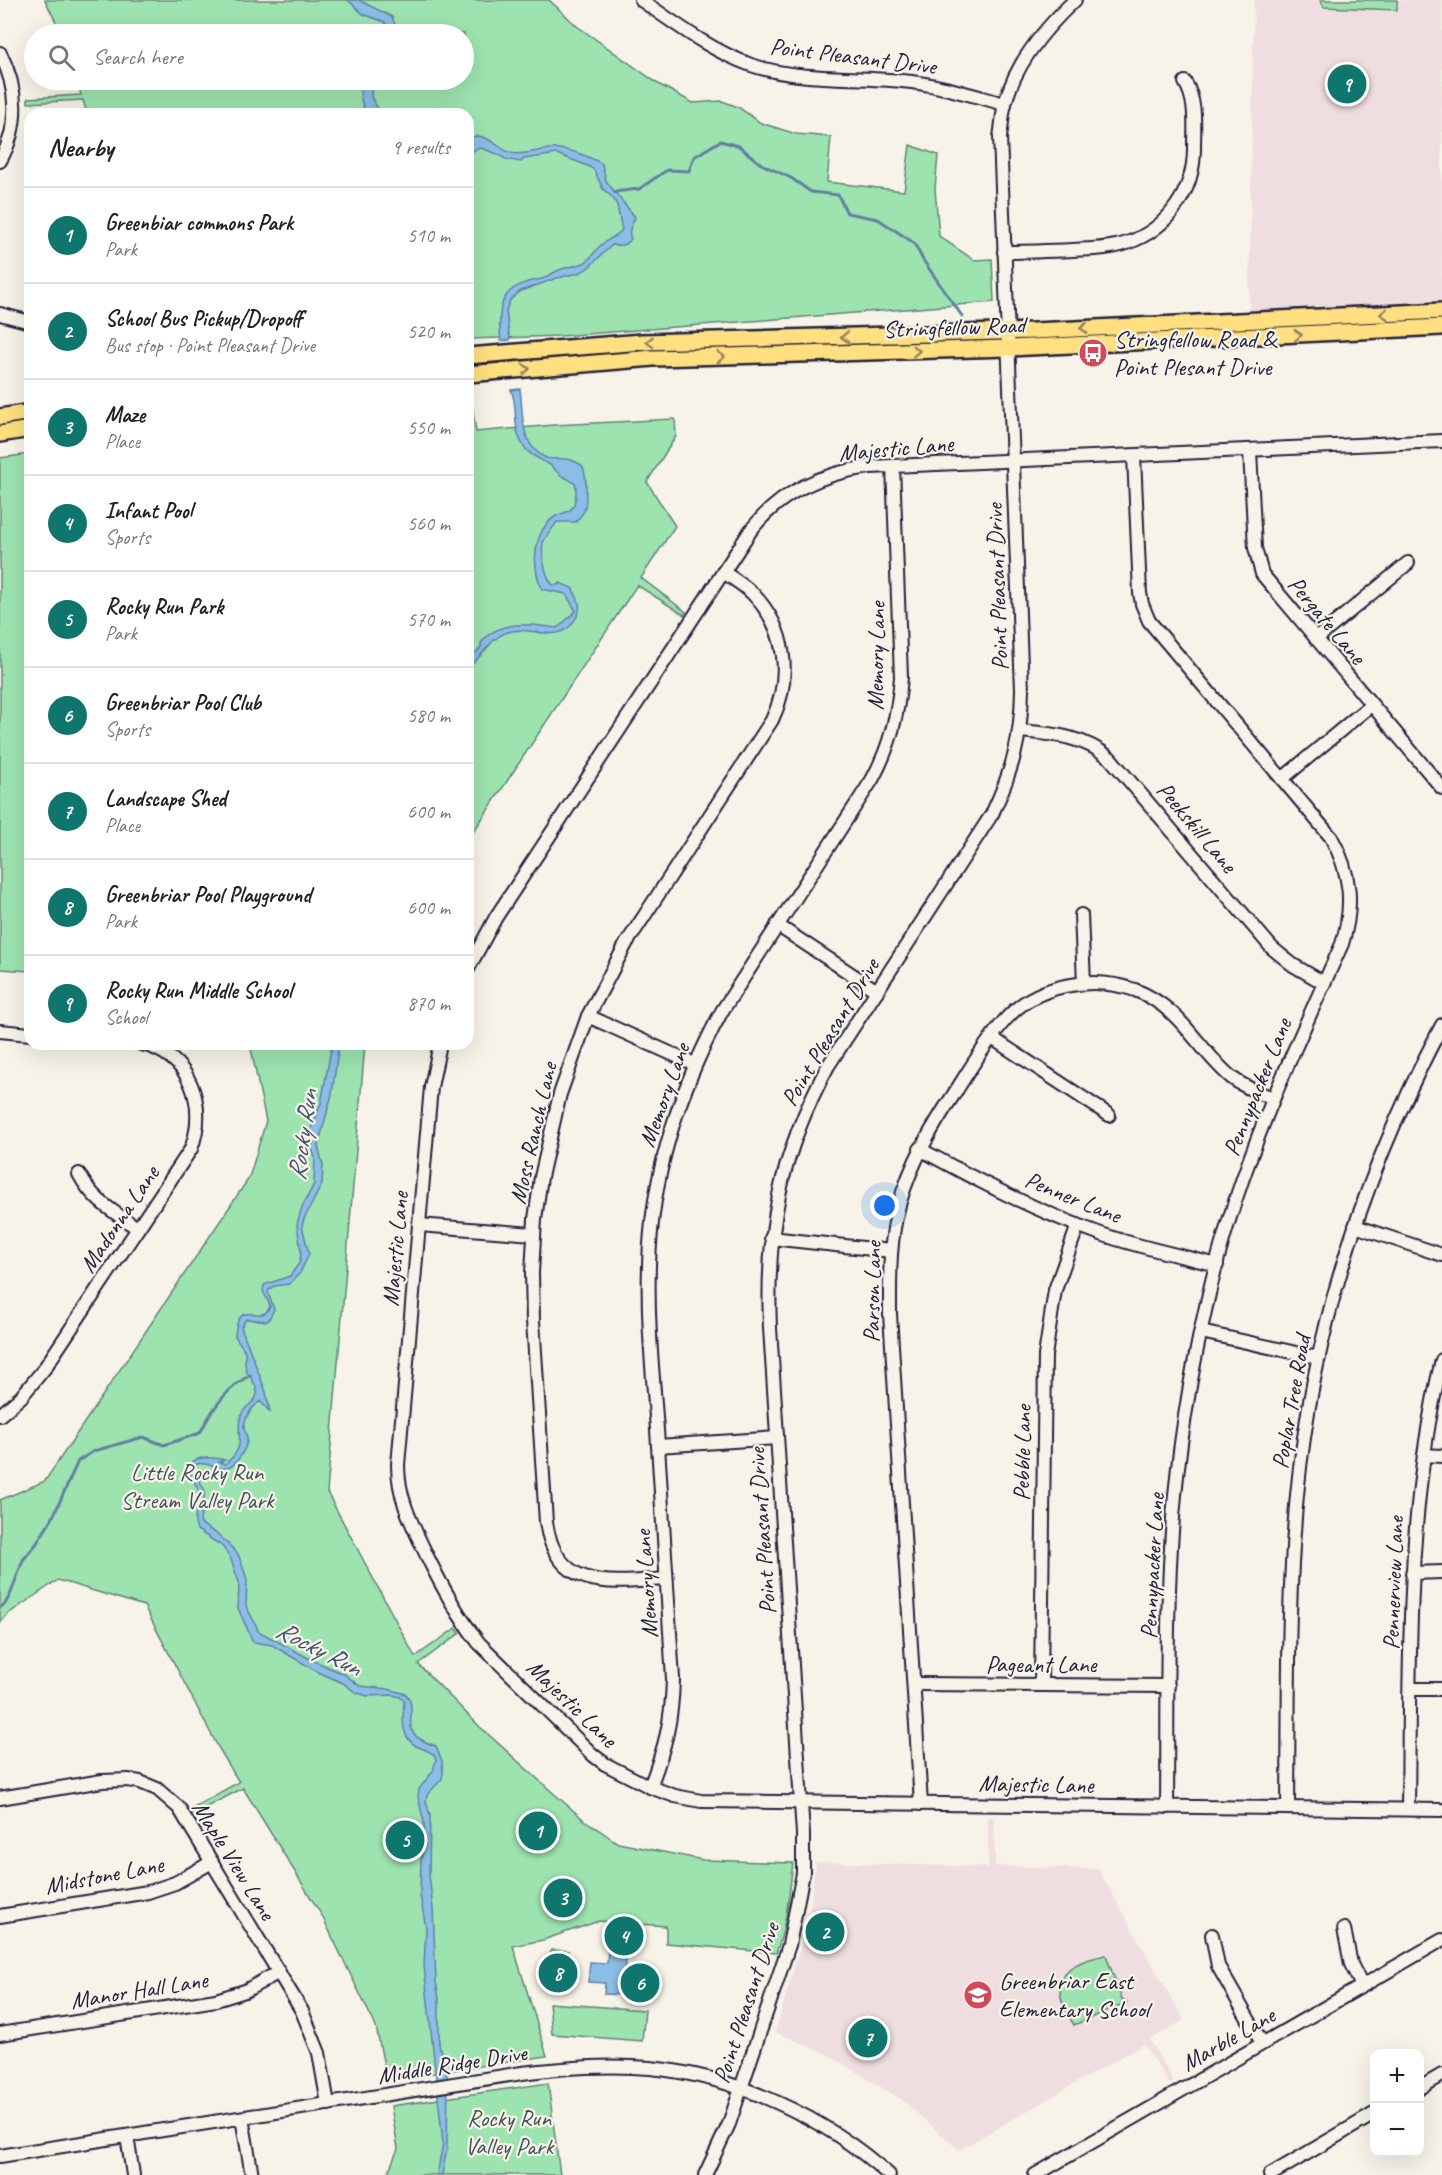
<!DOCTYPE html>
<html lang="en">
<head>
<meta charset="utf-8">
<style>
	body { margin:0; font-family:Caveat,sans-serif; background:#f2f2f2; color:#222 }
	.controls { position:absolute; right:18px; bottom:18px; display:grid; overflow:hidden; border-radius:12px; box-shadow:0 6px 24px #0002 }
	.controls button { width:54px; height:54px; display:grid; place-items:center; padding:0; border:0; border-bottom:2px solid #e0e0e0; background:#fff; color:#222; font:30px sans-serif }
	.you { position:absolute; left:885px; top:1206px; width:21px; height:21px; margin:-15px; border:4px solid #fff; border-radius:50%; background:#1a73e8; box-shadow:0 0 0 9px #1a73e833 }
	.badge { display:grid; place-items:center; width:39px; height:39px; border-radius:50%; background:#0f766e; color:#fff; font-size:20px; font-weight:700 }
	.pin { position:absolute; translate:-50% -50%; border:3px solid #fff; box-shadow:0 2px 6px #0006 }
	.list { margin:0; padding:0; list-style:none }
	h2 { display:flex; justify-content:space-between; align-items:center; height:78px; margin:0; padding:0 24px; font-size:26px }
	h2 small { font-size:20px; font-weight:400; color:#767676 }
	.list li { display:grid; grid-template-columns:39px 1fr auto; gap:18px; align-items:center; box-sizing:border-box; height:96px; padding:0 24px; border-top:2px solid #e0e0e0 }
	.list b { display:block; font-size:22px; white-space:nowrap }
	.list p { margin:0; font-size:20px; white-space:nowrap; color:#767676 }
	.list em { font-size:20px; font-style:normal; color:#767676 }
	.icon { flex:none; width:33px; height:33px; fill:none; stroke:currentColor; stroke-width:2; stroke-linecap:round; stroke-linejoin:round }
	.map { position:relative; flex:none; width:1442px; height:2175px; overflow:hidden }
	.search { position:absolute; background:#fff; box-shadow:0 6px 24px #0002; left:24px; top:24px; width:450px; height:66px; display:flex; align-items:center; gap:15px; box-sizing:border-box; padding:0 21px; border-radius:33px; color:#767676; font-size:22px }
	.panel { position:absolute; background:#fff; box-shadow:0 6px 24px #0002; left:24px; top:108px; width:450px; height:942px; border-radius:18px }
	.map>svg:first-child { display:block }
</style>
</head>
<body>
<div class="map">
<svg width="1442" height="2175" viewBox="0 0 1442 2175">
	<rect width="100%" height="100%" fill="#f7f3e8"/>
	<filter id="ink" filterUnits="userSpaceOnUse"><feTurbulence type="fractalNoise" baseFrequency=".0167" numOctaves="2"/><feDisplacementMap in="SourceGraphic" scale="12" xChannelSelector="R" yChannelSelector="G"/><feConvolveMatrix kernelMatrix="1 2 1 2 8 2 1 2 1" color-interpolation-filters="sRGB"/></filter>
	<g filter="url(#ink)">
		<g fill="#efdee0">
			<path d="M1254 0H1442V301L1249 311Z"/>
			<path d="M988 1817H994L995 1866 1098 1869 1184 2020 1150 2040 1174 2082 1169 2084 1144 2044 959 2150 902 2100 827 2054 775 2032 809 1918 816 1862 988 1867Z"/>
		</g>
		<g fill="#9de3b0" stroke="#608276" stroke-width="1.5">
			<path d="M45 0H549L577 26 660 85 693 103 722 101 738 107 761 123 796 134 831 137 827 182 904 191 910 145 938 155 935 189 939 236 974 260 992 259 994 302 560 336 468 339V114H87L83 100 28 103V98L81 95 77 80H464V34H62Z"/>
			<path d="M1320 0H1397V10L1324 7Z"/>
			<path d="M470 391 476 432 554 425 675 419 676 436 647 482 675 526 641 578 686 612 684 615 637 585 468 840V392Z"/>
			<path d="M30 454V971L0 969V458Z"/>
			<path d="M250 1044H365L327 1492 415 1657 456 1628 460 1633 418 1664 480 1727 551 1791 583 1819 618 1843 703 1860 793 1863C789 1893 787 1925 776 1953L666 1943V1926L599 1921 543 1940 513 1946 547 2056 387 2080 376 2027 321 1914 243 1788 195 1813 192 1808 239 1782 218 1747 144 1606 58 1580 8 1614 0 1623V1500L45 1481 249 1178 266 1121Z"/>
			<path d="M551 1950 568 1951 566 1982 548 1980Z"/>
			<path d="M1106 1955 1122 1999 1127 2002V2004L1124 2007 1120 2005 1074 2025C1047 1983 1059 1964 1106 1955Z"/>
			<path d="M549 2003 645 2010 642 2041 552 2034Z"/>
			<path d="M548 2083 560 2175H387L398 2149 391 2106Z"/>
		</g>
		<g fill="#8abee7" stroke="#6080a2" stroke-width="1.5">
			<path d="M348 0H359L392 17 399 34H390L385 22 363 14Z"/>
			<path d="M360 80H372L371 97 381 114H368C360 104 360 93 360 80Z"/>
			<path d="M477 136C491 137 499 149 511 153 520 156 539 150 549 149 565 147 585 155 599 162L602 164 606 181 635 217C632 226 627 230 631 239 626 246 620 246 612 245L588 268 579 273 557 278 521 291 510 300 506 311 510 340 501 341C496 303 502 285 542 279 547 278 549 275 553 273 563 267 574 267 584 263 591 260 594 251 600 246 607 240 615 237 622 230L617 205 613 198 603 189 594 170 588 166 557 154 524 159 521 162 505 159 500 155 481 148 474 150 468 158V138Z"/>
			<path d="M520 389C523 409 520 434 535 450 547 462 551 458 565 459 570 459 578 462 582 466 587 471 587 503 584 511 582 515 578 518 576 522H557C553 528 545 537 543 543 541 554 545 577 553 585H558L560 583 572 588C578 598 583 607 576 618 559 649 531 622 505 633 490 639 482 658 468 667V656L477 652 481 647V643C499 619 531 624 556 628L560 626 576 611 566 594 542 589C531 565 533 531 556 516 561 513 569 513 572 508 577 501 576 492 576 485 572 480 569 480 564 477 559 475 555 469 550 465 535 456 526 455 519 437 513 422 518 406 511 390Z"/>
			<path d="M332 1044H339L332 1094 318 1146 323 1165 322 1184 304 1219 302 1226 309 1254 300 1273 289 1284 274 1286 269 1290 268 1293 274 1309 268 1321 246 1319 241 1327 266 1392 270 1412 260 1401C252 1408 247 1414 244 1425 243 1431 247 1433 247 1438 248 1447 237 1463 230 1467 220 1472 207 1461 197 1464L194 1470 205 1491 200 1521 201 1524 220 1536 238 1554 247 1579 246 1606 256 1625 258 1631 312 1660 344 1674 360 1686 388 1689 406 1694C422 1715 392 1732 436 1746L442 1761 443 1773 442 1779 427 1795 426 1801 430 1815 429 1875 433 1909 436 1982 439 1998V2045L448 2079 447 2148 442 2175H437L443 2143 424 1965 426 1928 420 1895 421 1859 424 1848V1822L418 1797 419 1789 433 1771 436 1760 434 1755C428 1750 422 1749 416 1746 400 1737 403 1717 404 1701L400 1697 393 1695 367 1696 355 1692 343 1683 318 1672 272 1645 253 1642 238 1608 239 1582 230 1557 222 1546 197 1530C191 1516 200 1507 199 1493 199 1487 193 1482 191 1476 184 1453 212 1457 225 1460L219 1462 225 1464C250 1445 233 1433 242 1413 247 1404 258 1402 257 1391 256 1382 249 1378 246 1370 244 1364 246 1358 245 1352 243 1346 238 1342 235 1336 238 1294 262 1328 270 1306L263 1291 264 1285 290 1276 300 1262 301 1252 297 1224 302 1207 314 1184 315 1157 312 1150 311 1129 321 1103Z"/>
			<path d="M608 1950 628 1952 626 1956 625 1995 604 1994 605 1983 588 1982 590 1962 607 1963Z"/>
		</g>
		<g fill="none" stroke-linecap="round" stroke-linejoin="round">
			<g stroke="#6080a2" stroke-width="3">
				<path d="M614 192 639 189 667 170 689 171 694 157 720 141 739 146 761 164 791 178 811 192 838 195 847 213 878 219 914 243 923 260 962 316"/>
				<path d="M0 1607 5 1604 11 1593 23 1560 37 1543 52 1519 78 1461 94 1451 143 1437 164 1445 200 1433C211 1411 228 1386 251 1375"/>
			</g>
			<g stroke="#22223b" stroke-width="16">
				<g id="minor">
					<path d="M641 0C676 24 711 51 751 65 799 81 852 76 902 81 937 84 971 95 1005 104"/>
					<path d="M0 53C18 88 20 126 0 161"/>
					<path d="M1004 252C1027 252 1050 251 1073 250 1091 249 1110 249 1127 243 1168 229 1194 191 1194 149 1194 125 1197 102 1185 82"/>
					<path d="M0 314 30 322"/>
					<path d="M1250 451 1255 548 1262 574 1442 788"/>
					<path d="M1134 456 1140 593 1142 604 1149 621 1331 837C1351 873 1354 905 1342 944 1292 1053 1241 1163 1212 1281 1195 1351 1182 1423 1175 1495 1165 1598 1168 1703 1167 1807"/>
					<path d="M1316 639 1408 563"/>
					<path d="M1020 731C1053 734 1083 736 1110 758L1272 948 1293 965 1324 983"/>
					<path d="M1282 779 1371 705"/>
					<path d="M1081 915 1084 983"/>
					<path d="M777 925 877 991"/>
					<path d="M468 969 496 917 751 530C782 491 822 473 870 467L1442 441"/>
					<path d="M588 1016 694 1064"/>
					<path d="M0 1031 30 1034"/>
					<path d="M992 1038 1109 1115"/>
					<path d="M440 1044 431 1087 398 1465C398 1499 413 1526 427 1556 442 1587 458 1616 479 1643L593 1755 605 1764 650 1787 675 1796 701 1801 1442 1810"/>
					<path d="M920 1149C978 1181 1038 1212 1101 1234 1138 1247 1178 1255 1217 1265"/>
					<path d="M79 1174C94 1202 112 1210 137 1228"/>
					<path d="M419 1225 533 1234"/>
					<path d="M1355 1226 1442 1255"/>
					<path d="M771 1238 891 1251"/>
					<path d="M1201 1332 1319 1358"/>
					<path d="M0 1415 21 1397 44 1369 191 1149C208 1105 190 1055 141 1044"/>
					<path d="M658 1446 777 1438"/>
					<path d="M1424 1455 1442 1456"/>
					<path d="M1412 1573 1442 1572"/>
					<path d="M666 1579C613 1583 556 1593 546 1522L533 1321 532 1273 535 1219 541 1177 560 1094 588 1016 626 944 772 720C792 678 787 629 753 594 745 586 734 579 723 572"/>
					<path d="M914 1684 1168 1686"/>
					<path d="M1041 1685 1045 1356 1055 1290 1078 1225"/>
					<path d="M1410 1689H1442"/>
					<path d="M650 1787C665 1747 672 1722 673 1679 668 1596 662 1513 657 1430 653 1375 647 1320 649 1266 651 1176 679 1090 722 1011L872 780C890 747 898 715 901 677L893 466"/>
					<path d="M0 1798 102 1781 128 1780 140 1782 157 1789 179 1808 302 2011 319 2053 328 2104"/>
					<path d="M921 1804 890 1314C890 1277 889 1241 899 1205 911 1163 932 1127 956 1091 971 1067 986 1042 1005 1020 1036 984 1092 975 1135 990 1182 1008 1197 1049 1232 1078 1244 1087 1259 1093 1273 1098"/>
					<path d="M1288 1808C1289 1704 1287 1599 1297 1495 1313 1329 1365 1171 1442 1025"/>
					<path d="M1408 1809C1410 1659 1406 1507 1442 1360"/>
					<path d="M0 1916 148 1892 175 1883 212 1862"/>
					<path d="M1344 1929 1351 1964 1362 1986"/>
					<path d="M1212 1935 1218 1966 1262 2043"/>
					<path d="M0 2034 216 2000 245 1991 279 1972"/>
					<path d="M1420 2088 1442 2075"/>
					<path d="M242 2118 252 2175"/>
					<path d="M127 2136 133 2175"/>
					<path d="M0 2156 522 2073C564 2068 607 2064 650 2068 736 2076 825 2117 889 2175"/>
					<path d="M705 2175 729 2124 789 1945 803 1873V1834L770 1328C766 1228 780 1155 828 1066L992 814C1013 769 1021 740 1022 690L1000 137C1002 126 1002 115 1005 104 1015 63 1045 28 1075 0"/>
					<path d="M1035 2175 1442 1940"/>
					<path d="M1270 2175 1374 2114"/>
				</g>
			</g>
			<g stroke="#22223b" stroke-width="20">
				<g id="major">
					<path d="M468 356 642 342 1034 331 1442 311"/>
					<path d="M468 374 653 358 1009 348 1442 327"/>
					<path d="M0 417 30 412"/>
					<path d="M0 434 30 429"/>
				</g>
			</g>
			<use href="#minor" stroke="#f7f3e8" stroke-width="12"/>
			<use href="#major" stroke="#ffdf80" stroke-width="15"/>
		</g>
		<defs><path id="oneway-chevron" d="M-2-3.5L2.5 0L-2 3.5" fill="none" stroke-width="1.6" stroke-linecap="round" stroke-linejoin="round" transform="scale(1.5)"/></defs>
		<g stroke="#90805e">
			<use href="#oneway-chevron" transform="translate(1384 314) rotate(176)"/>
			<use href="#oneway-chevron" transform="translate(1084 328) rotate(177)"/>
			<use href="#oneway-chevron" transform="translate(1298 335) rotate(-3)"/>
			<use href="#oneway-chevron" transform="translate(845 337) rotate(178)"/>
			<use href="#oneway-chevron" transform="translate(650 342) rotate(178)"/>
			<use href="#oneway-chevron" transform="translate(916 351) rotate(-2)"/>
			<use href="#oneway-chevron" transform="translate(721 357) rotate(-1)"/>
			<use href="#oneway-chevron" transform="translate(526 369) rotate(-5)"/>
		</g>
	</g>
	<defs>
		<g id="bus-disc" transform="scale(1.5)"><circle r="9.5" fill="#d1495b" stroke="#f7f3e8"/><path d="M-5-6H5V4H4V6H2V4H-2V6H-4V4H-5ZM-3.5-4V0h7V-4ZM-3.5 1.2v1.5H-2V1.2ZM2 1.2v1.5H3.5V1.2Z" fill="#fff"/></g>
		<g id="school-disc" transform="scale(1.5)"><circle r="9.5" fill="#d1495b" stroke="#f7f3e8"/><path d="M0-5L7-2L0 1L-7-2ZM-4 1L0 2.5L4 1V4Q0 6-4 4Z" fill="#fff"/></g>
	</defs>
	<g fill-rule="evenodd">
		<use href="#bus-disc" x="1093" y="353"/>
		<use href="#school-disc" x="978" y="1995"/>
	</g>
	<g text-anchor="middle" stroke-width="4.5" stroke-linejoin="round" paint-order="stroke">
		<g font-size="24" fill="#22223b" stroke="#f7f3e8">
			<text transform="translate(853 56) rotate(7)" y="8">Point Pleasant Drive</text>
			<text transform="translate(954 327) rotate(-2)" y="8">Stringfellow Road</text>
			<text transform="translate(896 448) rotate(-5)" y="8">Majestic Lane</text>
			<text transform="translate(997 587) rotate(-92)" y="8">Point Pleasant Drive</text>
			<text transform="translate(1327 620) rotate(50)" y="8">Pergate Lane</text>
			<text transform="translate(876 656) rotate(-89)" y="8">Memory Lane</text>
			<text transform="translate(1197 827) rotate(50)" y="8">Peekskill Lane</text>
			<text transform="translate(830 1032) rotate(-59)" y="8">Point Pleasant Drive</text>
			<text transform="translate(1257 1087) rotate(-68)" y="8">Pennypacker Lane</text>
			<text transform="translate(664 1095) rotate(-70)" y="8">Memory Lane</text>
			<text transform="translate(533 1133) rotate(-77)" y="8">Moss Ranch Lane</text>
			<text transform="translate(1073 1197) rotate(22)" y="8">Penner Lane</text>
			<text transform="translate(119 1219) rotate(-56)" y="8">Madonna Lane</text>
			<text transform="translate(395 1249) rotate(-85)" y="8">Majestic Lane</text>
			<text transform="translate(872 1292) rotate(-89)" y="8">Parson Lane</text>
			<text transform="translate(1291 1402) rotate(-80)" y="8">Poplar Tree Road</text>
			<text transform="translate(1022 1453) rotate(-89)" y="8">Pebble Lane</text>
			<text transform="translate(762 1531) rotate(-94)" y="8">Point Pleasant Drive</text>
			<text transform="translate(1152 1566) rotate(-87)" y="8">Pennypacker Lane</text>
			<text transform="translate(1393 1583) rotate(-88)" y="8">Pennerview Lane</text>
			<text transform="translate(646 1584) rotate(-94)" y="8">Memory Lane</text>
			<text x="1041" y="1672">Pageant Lane</text>
			<text transform="translate(572 1703) rotate(44)" y="8">Majestic Lane</text>
			<text transform="translate(1036 1784) rotate(1)" y="8">Majestic Lane</text>
			<text transform="translate(234 1860) rotate(58)" y="8">Maple View Lane</text>
			<text transform="translate(104 1875) rotate(-11)" y="8">Midstone Lane</text>
			<text transform="translate(139 1990) rotate(-9)" y="8">Manor Hall Lane</text>
			<text transform="translate(746 2003) rotate(-72)" y="8">Point Pleasant Drive</text>
			<text transform="translate(1228 2039) rotate(-30)" y="8">Marble Lane</text>
			<text transform="translate(452 2064) rotate(-9)" y="8">Middle Ridge Drive</text>
		</g>
		<g font-size="24" fill="#22223b" stroke="#f7f3e8" text-anchor="start">
			<text x="1114" y="347">Stringfellow Road &amp;<tspan x="1114" dy="28">Point Plesant Drive</tspan></text>
			<text x="999" y="1989">Greenbriar East<tspan x="999" dy="28">Elementary School</tspan></text>
		</g>
		<g font-size="24" fill="#415258" stroke="#f7f3e8">
			<text x="197" y="1480">Little Rocky Run<tspan x="197" dy="28">Stream Valley Park</tspan></text>
			<text x="509" y="2126">Rocky Run<tspan x="509" dy="28">Valley Park</tspan></text>
		</g>
		<g font-size="26" font-style="italic" fill="#41516f" stroke="#f7f3e8">
			<text transform="translate(302 1135) rotate(-82)" y="9">Rocky Run</text>
			<text transform="translate(319 1648) rotate(27)" y="9">Rocky Run</text>
		</g>
	</g>
</svg>
<div class="controls">
<button>+</button>
<button>−</button>
</div>
<div class="you"></div>
<div class="pin badge" style="left:538px;top:1831px">1</div>
<div class="pin badge" style="left:825px;top:1932px">2</div>
<div class="pin badge" style="left:563px;top:1898px">3</div>
<div class="pin badge" style="left:624px;top:1936px">4</div>
<div class="pin badge" style="left:405px;top:1840px">5</div>
<div class="pin badge" style="left:640px;top:1983px">6</div>
<div class="pin badge" style="left:868px;top:2038px">7</div>
<div class="pin badge" style="left:558px;top:1973px">8</div>
<div class="pin badge" style="left:1347px;top:84px">9</div>
<div class="search"><svg class="icon" aria-label="search" viewBox="0 0 24 24"><circle cx="10" cy="10" r="6"/><path d="M15 15l6 6"/></svg>Search here</div>
<section class="panel">
<h2>Nearby<small>9 results</small></h2>
<ul class="list">
<li><span class="badge">1</span><div><b>Greenbiar commons Park</b><p>Park</p></div><em>510 m</em></li>
<li><span class="badge">2</span><div><b>School Bus Pickup/Dropoff</b><p>Bus stop · Point Pleasant Drive</p></div><em>520 m</em></li>
<li><span class="badge">3</span><div><b>Maze</b><p>Place</p></div><em>550 m</em></li>
<li><span class="badge">4</span><div><b>Infant Pool</b><p>Sports</p></div><em>560 m</em></li>
<li><span class="badge">5</span><div><b>Rocky Run Park</b><p>Park</p></div><em>570 m</em></li>
<li><span class="badge">6</span><div><b>Greenbriar Pool Club</b><p>Sports</p></div><em>580 m</em></li>
<li><span class="badge">7</span><div><b>Landscape Shed</b><p>Place</p></div><em>600 m</em></li>
<li><span class="badge">8</span><div><b>Greenbriar Pool Playground</b><p>Park</p></div><em>600 m</em></li>
<li><span class="badge">9</span><div><b>Rocky Run Middle School</b><p>School</p></div><em>870 m</em></li>
</ul>
</section>
</div>
</body>
</html>
